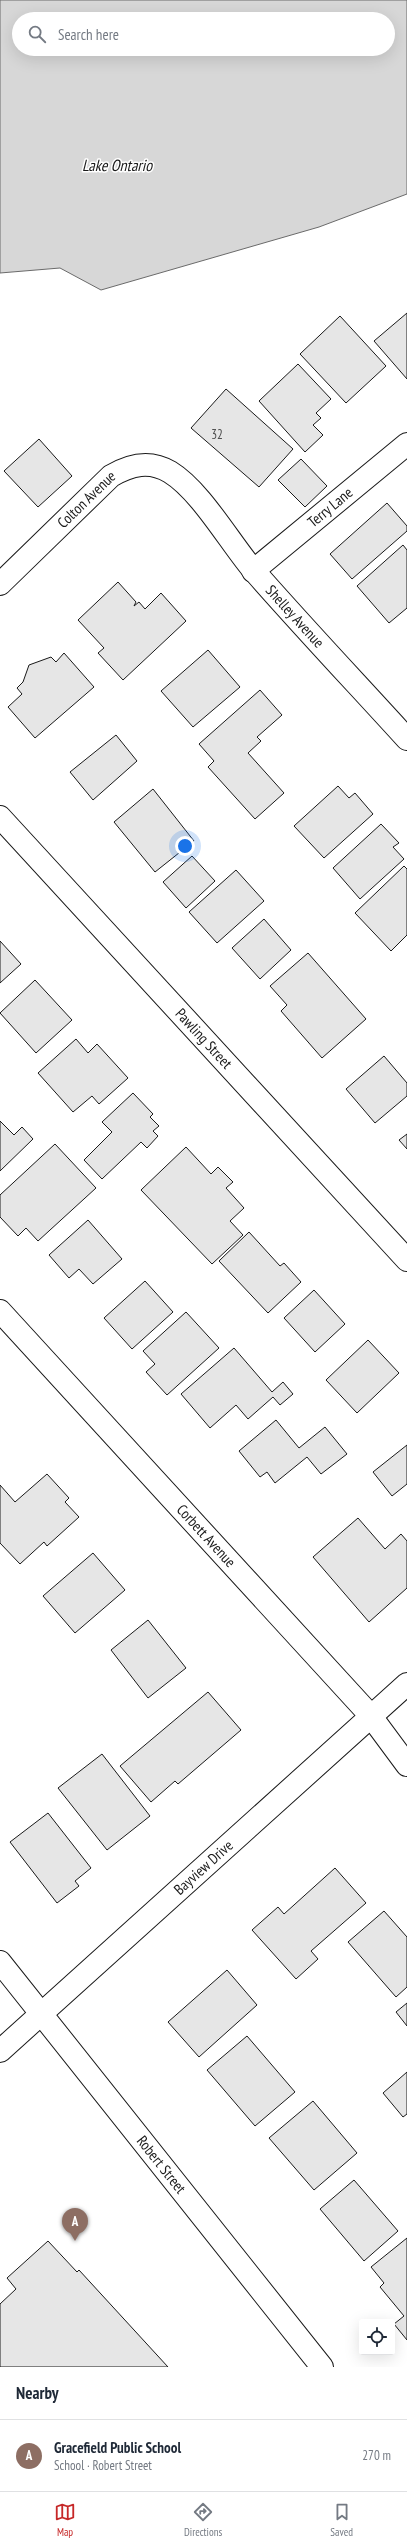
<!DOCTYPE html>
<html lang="en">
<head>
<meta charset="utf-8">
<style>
	body { margin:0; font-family:"PT Sans Narrow",sans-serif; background:#f2f2f3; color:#1f2937 }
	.controls { position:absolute; right:12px; bottom:12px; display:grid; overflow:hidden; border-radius:4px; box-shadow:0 4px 16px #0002 }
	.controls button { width:36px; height:36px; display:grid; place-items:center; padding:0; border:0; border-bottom:1px solid #e0e1e3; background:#fff; color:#1f2937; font:20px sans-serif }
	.you { position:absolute; left:185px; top:846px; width:14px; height:14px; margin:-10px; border:3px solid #fff; border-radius:50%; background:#1a73e8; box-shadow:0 0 0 6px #1a73e833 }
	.badge { display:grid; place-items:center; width:26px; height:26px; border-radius:50%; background:#c62828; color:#fff; font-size:13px; font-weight:700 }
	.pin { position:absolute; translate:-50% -33px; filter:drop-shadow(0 1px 2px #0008) }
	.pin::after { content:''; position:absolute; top:21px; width:14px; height:12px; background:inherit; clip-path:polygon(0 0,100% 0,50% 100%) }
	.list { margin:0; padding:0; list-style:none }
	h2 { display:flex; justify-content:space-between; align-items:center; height:52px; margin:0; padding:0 16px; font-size:17px }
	h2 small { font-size:13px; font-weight:400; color:#747a83 }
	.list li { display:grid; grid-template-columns:26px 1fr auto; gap:12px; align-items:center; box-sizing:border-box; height:72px; padding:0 16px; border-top:1px solid #e0e1e3 }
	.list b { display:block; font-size:15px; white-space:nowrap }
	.list p { margin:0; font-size:13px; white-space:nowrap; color:#747a83 }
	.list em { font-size:13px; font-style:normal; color:#747a83 }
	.icon { flex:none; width:22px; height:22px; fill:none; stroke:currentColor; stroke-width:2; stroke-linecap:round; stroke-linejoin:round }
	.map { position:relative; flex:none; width:407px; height:2367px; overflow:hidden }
	.search { position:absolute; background:#fff; box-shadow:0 4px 16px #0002; left:12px; right:12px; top:12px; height:44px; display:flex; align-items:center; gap:10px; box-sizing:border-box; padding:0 14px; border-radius:22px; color:#747a83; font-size:15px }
	.sheet { height:124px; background:#fff }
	nav { display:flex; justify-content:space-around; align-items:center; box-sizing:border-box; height:56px; border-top:1px solid #e0e1e3; background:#fff; font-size:11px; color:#747a83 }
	nav a { display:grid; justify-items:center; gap:2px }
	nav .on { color:#c62828 }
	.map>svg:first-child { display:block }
</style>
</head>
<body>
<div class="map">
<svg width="407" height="2367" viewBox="0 0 407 2367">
	<rect width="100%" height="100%" fill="#fff"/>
	<path fill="#d7d7d7" stroke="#6a6a6a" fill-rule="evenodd" d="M0 0H407V194L319 227 101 290 60 268 0 273ZM19 19H388V49H19Z"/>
	<g fill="#e6e6e6" stroke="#1a1a1a">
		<path d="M407 313V379L374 341Z"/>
		<path d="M340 316 386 366 346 403 300 354Z"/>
		<path d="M298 364 331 399 316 413 321 418 313 425 323 435 305 452 259 401Z"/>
		<path d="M226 389 293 449 259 487 191 428Z"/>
		<path d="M39 439 72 476 38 507 4 471Z"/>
		<path d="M301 459 327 486 305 507 278 480Z"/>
		<path d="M387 503 407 526V531L352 579 330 554Z"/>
		<path d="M403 545 407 550V608L389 623 357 586Z"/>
		<path d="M118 582 136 602 134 606 139 602 145 609 161 593 186 621 123 680 98 653 104 648 78 620Z"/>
		<path d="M208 650 240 687 193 727 161 691Z"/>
		<path d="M64 653 94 687 35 738 8 707 22 694 17 688 23 682 29 665 51 657 56 662Z"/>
		<path d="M260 690 282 715 257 737 261 741 248 753 284 793 255 819 208 767 214 761 199 744Z"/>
		<path d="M116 735 137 761 93 800 70 772Z"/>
		<path d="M338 786 349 798 355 793 373 814 324 858 294 826Z"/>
		<path d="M153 789 194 841 155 872 114 822Z"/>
		<path d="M381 824 399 843 393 847 404 859 360 899 333 868Z"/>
		<path d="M192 856 215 881 186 908 163 882Z"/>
		<path d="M404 866 407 869V935L391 951 355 913Z"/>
		<path d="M236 870 264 901 217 943 189 912Z"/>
		<path d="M264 919 291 950 260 979 232 948Z"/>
		<path d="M0 941 21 964 0 983Z"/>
		<path d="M308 953 366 1019 322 1058 281 1011 287 1005 270 986Z"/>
		<path d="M35 980 72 1020 36 1053 0 1013Z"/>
		<path d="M76 1039 88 1053 97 1044 128 1078 99 1104 92 1096 73 1112 38 1073Z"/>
		<path d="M384 1056 407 1083V1096L375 1123 346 1089Z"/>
		<path d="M133 1093 153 1114 150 1117 159 1126 153 1131 158 1136 147 1148 141 1142 102 1179 84 1160 112 1132 102 1122Z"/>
		<path d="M0 1121 14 1135 22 1127 33 1139 0 1171Z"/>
		<path d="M407 1134V1149L399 1140Z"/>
		<path d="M55 1144 96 1188 38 1241 26 1228 18 1236 0 1217V1195Z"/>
		<path d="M186 1147 211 1174 218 1167 233 1182 226 1188 244 1208 230 1221 243 1235 212 1264 141 1190Z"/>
		<path d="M88 1220 122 1259 93 1284 79 1269 69 1278 49 1255Z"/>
		<path d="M249 1232 280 1266 284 1263 301 1282 268 1313 219 1261Z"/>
		<path d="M145 1281 173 1312 132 1349 104 1318Z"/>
		<path d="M314 1290 345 1324 315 1352 284 1318Z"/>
		<path d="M186 1312 219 1348 167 1395 146 1372 155 1364 143 1351Z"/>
		<path d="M368 1340 399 1373 357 1413 326 1380Z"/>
		<path d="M234 1348 272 1392 283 1382 293 1394 280 1405 273 1397 248 1419 236 1405 210 1428 181 1394Z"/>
		<path d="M276 1420 299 1448 325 1427 347 1454 321 1474 307 1457 275 1483 267 1472 260 1477 239 1451Z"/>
		<path d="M407 1445V1484L392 1496 373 1472Z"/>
		<path d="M47 1474 69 1498 65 1502 79 1517 47 1546 44 1542 20 1564 0 1543V1485L15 1502Z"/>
		<path d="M358 1518 385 1549 401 1534 407 1541V1588L369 1622 313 1557Z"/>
		<path d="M93 1553 125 1590 75 1633 43 1596Z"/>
		<path d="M148 1620 186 1668 148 1698 111 1650Z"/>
		<path d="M208 1692 241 1730 178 1784 175 1781 151 1802 120 1766Z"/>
		<path d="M102 1754 150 1816 107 1850 58 1788Z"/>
		<path d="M48 1813 91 1868 75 1881 79 1886 57 1903 10 1842Z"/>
		<path d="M335 1868 366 1903 311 1951 318 1959 296 1979 252 1930 278 1907 284 1914Z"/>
		<path d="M384 1911 407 1937V1987L396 1997 348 1942Z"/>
		<path d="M227 1970 257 2005 199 2057 168 2022Z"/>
		<path d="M407 2003V2026L396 2012Z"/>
		<path d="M247 2036 295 2092 255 2126 207 2070Z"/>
		<path d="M407 2072V2114L403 2117 383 2093Z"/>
		<path d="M313 2101 357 2153 314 2190 269 2138Z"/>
		<path d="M354 2180 398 2231 364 2261 320 2209Z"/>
		<path d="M407 2238V2340L394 2324 404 2316 380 2287 384 2283 371 2267Z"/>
		<path d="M48 2241 77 2272 79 2270 168 2367H0V2304L16 2289 7 2278Z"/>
	</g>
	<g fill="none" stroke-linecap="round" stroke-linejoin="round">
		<g stroke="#1a1a1a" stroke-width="24">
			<g id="street">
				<path id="s1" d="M253 571 407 444"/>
				<path id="s2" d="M0 584 111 476C131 464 150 460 170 472 201 491 230 543 254 571 304 628 356 683 407 739"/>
				<path id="s3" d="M0 817 407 1260"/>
				<path id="s4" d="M0 1311 370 1715 407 1765"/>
				<path id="s5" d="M0 1962 322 2367"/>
				<path id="s6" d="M0 2051 407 1684"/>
			</g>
		</g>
		<use href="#street" stroke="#fff" stroke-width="22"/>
	</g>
	<g text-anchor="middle" stroke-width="3" stroke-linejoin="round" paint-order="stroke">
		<g font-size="13" fill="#4d4d4d">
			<text x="217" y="439">32</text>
		</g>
		<g font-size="15" fill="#1a1a1a" stroke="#fff">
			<text dy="5" stroke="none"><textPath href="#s2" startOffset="121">Colton Avenue</textPath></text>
			<text dy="5" stroke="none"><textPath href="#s1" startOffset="100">Terry Lane</textPath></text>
			<text dy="5" stroke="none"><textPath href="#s2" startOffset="409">Shelley Avenue</textPath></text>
			<text dy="5" stroke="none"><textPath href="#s3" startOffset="301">Pawling Street</textPath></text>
			<text dy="5" stroke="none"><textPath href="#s4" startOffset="305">Corbett Avenue</textPath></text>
			<text dy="5" stroke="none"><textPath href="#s6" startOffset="274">Bayview Drive</textPath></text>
			<text dy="5" stroke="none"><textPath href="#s5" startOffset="259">Robert Street</textPath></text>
		</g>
		<g font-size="16" font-style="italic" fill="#1a1a1a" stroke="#fff">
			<text x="117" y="171">Lake Ontario</text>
		</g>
	</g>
</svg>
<div class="controls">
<button><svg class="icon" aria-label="locate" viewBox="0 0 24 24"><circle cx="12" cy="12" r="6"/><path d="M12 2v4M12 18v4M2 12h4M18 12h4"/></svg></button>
</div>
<div class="you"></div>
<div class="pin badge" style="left:75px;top:2241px;background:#8d6e63">A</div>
<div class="search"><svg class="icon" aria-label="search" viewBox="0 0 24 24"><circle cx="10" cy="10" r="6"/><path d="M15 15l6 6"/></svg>Search here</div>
</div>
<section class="sheet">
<h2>Nearby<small></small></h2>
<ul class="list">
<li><span class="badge" style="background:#8d6e63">A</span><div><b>Gracefield Public School</b><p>School · Robert Street</p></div><em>270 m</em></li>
</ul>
</section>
<nav>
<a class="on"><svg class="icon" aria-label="map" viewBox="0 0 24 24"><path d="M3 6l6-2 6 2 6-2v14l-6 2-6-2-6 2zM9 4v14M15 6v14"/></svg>Map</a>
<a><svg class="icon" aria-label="directions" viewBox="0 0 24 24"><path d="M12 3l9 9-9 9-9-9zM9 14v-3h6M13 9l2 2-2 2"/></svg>Directions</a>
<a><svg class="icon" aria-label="saved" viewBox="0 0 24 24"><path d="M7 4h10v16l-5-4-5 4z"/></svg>Saved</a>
</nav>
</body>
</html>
